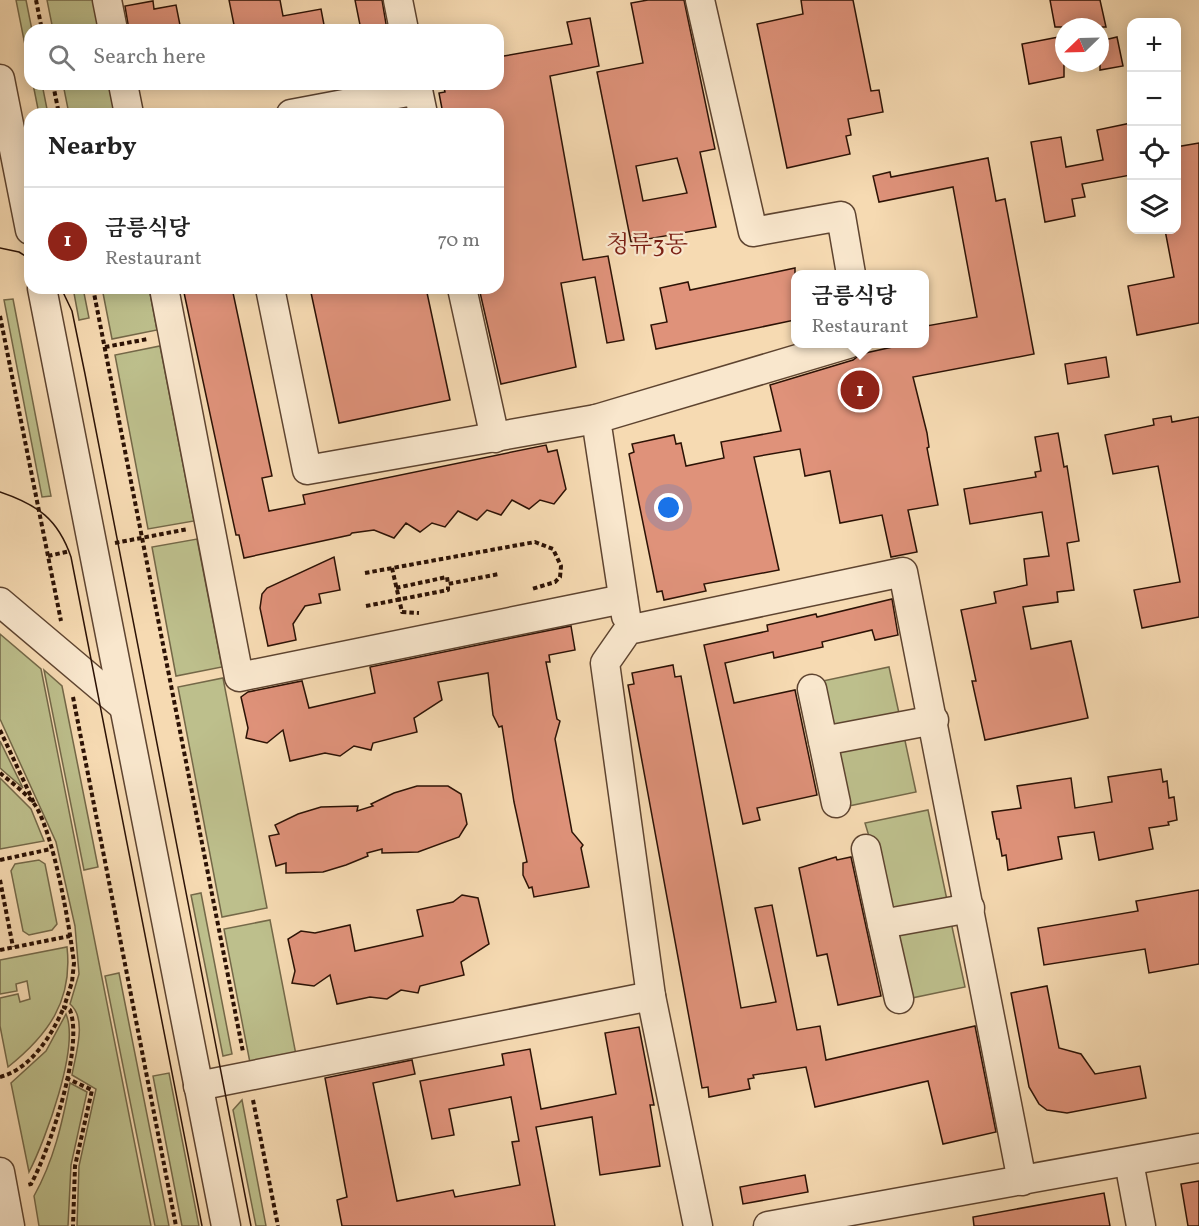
<!DOCTYPE html>
<html lang="en">
<head>
<meta charset="utf-8">
<style>
	body { margin:0; font-family:Vollkorn,"Noto Serif KR",serif; background:#f2f2f2; color:#222 }
	.controls { position:absolute; right:18px; top:18px; display:grid; overflow:hidden; border-radius:12px; box-shadow:0 3px 15px #0003 }
	.controls button { width:54px; height:54px; display:grid; place-items:center; padding:0; border:0; border-bottom:2px solid #e0e0e0; background:#fff; color:#222; font:30px sans-serif }
	.compass { position:absolute; left:1055px; top:18px; width:54px; height:54px; border-radius:50%; background:#fff; box-shadow:0 3px 15px #0003; rotate:247deg }
	.you { position:absolute; left:669px; top:508px; width:21px; height:21px; margin:-15px; border:4px solid #fff; border-radius:50%; background:#1a73e8; box-shadow:0 0 0 9px #1a73e833 }
	.badge { display:grid; place-items:center; width:39px; height:39px; border-radius:50%; background:#8f2418; color:#fff; font-size:20px; font-weight:700 }
	.pin { position:absolute; translate:-50% -50%; border:3px solid #fff; box-shadow:0 2px 6px #0006 }
	.popup { position:absolute; left:791px; top:270px; width:138px; height:78px; box-sizing:border-box; display:grid; place-content:center; border-radius:12px; background:#fff; filter:drop-shadow(0 2px 4px #0005); font-size:20px; white-space:nowrap; color:#767676 }
	.popup b { font-size:22px; color:#222 }
	.popup::after { content:''; position:absolute; left:50%; top:100%; margin-left:-12px; border:12px solid transparent; border-top-color:#fff }
	.list { margin:0; padding:0; list-style:none }
	h2 { display:flex; justify-content:space-between; align-items:center; height:78px; margin:0; padding:0 24px; font-size:26px }
	h2 small { font-size:20px; font-weight:400; color:#767676 }
	.list li { display:grid; grid-template-columns:39px 1fr auto; gap:18px; align-items:center; box-sizing:border-box; height:108px; padding:0 24px; border-top:2px solid #e0e0e0 }
	.list b { display:block; font-size:22px; white-space:nowrap }
	.list p { margin:0; font-size:20px; white-space:nowrap; color:#767676 }
	.list em { font-size:20px; font-style:normal; color:#767676 }
	.icon { flex:none; width:33px; height:33px; fill:none; stroke:currentColor; stroke-width:2; stroke-linecap:round; stroke-linejoin:round }
	.map { position:relative; flex:none; width:1199px; height:1226px; overflow:hidden }
	.search { position:absolute; background:#fff; box-shadow:0 3px 15px #0003; left:24px; top:24px; width:480px; height:66px; display:flex; align-items:center; gap:15px; box-sizing:border-box; padding:0 21px; border-radius:18px; color:#767676; font-size:22px }
	.panel { position:absolute; background:#fff; box-shadow:0 3px 15px #0003; left:24px; top:108px; width:480px; height:186px; border-radius:18px }
	.map>svg:first-child { display:block }
</style>
</head>
<body>
<div class="map">
<svg width="1199" height="1226" viewBox="0 0 1199 1226">
	<rect width="100%" height="100%" fill="#f6dab2"/>
	<filter id="stains"><feTurbulence type="fractalNoise" baseFrequency=".00333" numOctaves="4"/><feColorMatrix values="0 0 0 0 .2 0 0 0 0 .09 0 0 0 0 .02 0 0 0 .5 -.17"/></filter>
	<radialGradient id="worn" r=".72"><stop offset=".6" stop-color="#630" stop-opacity="0"/><stop offset="1" stop-color="#630" stop-opacity=".3"/></radialGradient>
	<g fill="#bdbf8c" stroke="#746848" stroke-width="1.5">
		<path d="M16 0H26L32 30 30 70Z"/>
		<path d="M47 0H94L100 30H53Z"/>
		<path d="M33 84H42L48 114H39Z"/>
		<path d="M63 84H110L116 114H69Z"/>
		<path d="M73 288H83L89 318 79 320Z"/>
		<path d="M102 288H149L157 330 112 339Z"/>
		<path d="M13 299 51 496 42 497 4 300Z"/>
		<path d="M160 346 194 521 148 529 115 355Z"/>
		<path d="M197 539 222 667 176 676 152 547Z"/>
		<path d="M0 634 41 669 151 1226H77L79 1166 96 1089 72 1075C75 1056 88 1019 70 1004L79 974 75 926 56 842 0 719Z"/>
		<path d="M889 667 900 718 836 731 818 682Z"/>
		<path d="M44 670 62 686 98 867 84 870Z"/>
		<path d="M223 678 267 908 222 917 178 687Z"/>
		<path d="M904 736 916 792 844 807 835 753Z"/>
		<path d="M0 741 23 788 0 768Z"/>
		<path d="M0 778 31 809 44 841 0 849Z"/>
		<path d="M928 810 947 900 891 910 865 823Z"/>
		<path d="M39 860 45 864 57 924 52 930 29 935 23 931 11 871 15 864Z"/>
		<path d="M201 893 232 1054 223 1056 191 895Z"/>
		<path d="M270 920 297 1060 251 1068 224 929Z"/>
		<path d="M951 922 965 987 907 999 895 935Z"/>
		<path d="M67 947C73 1001 48 1035 8 1067L0 1026V998L18 994 20 1002 30 999 27 981 16 984 17 991 0 994V960Z"/>
		<path d="M119 973 169 1226H155L105 976Z"/>
		<path d="M66 1014C80 1047 45 1141 29 1172L11 1083 46 1051Z"/>
		<path d="M169 1073 199 1226H182L153 1076Z"/>
		<path d="M70 1083 87 1092 71 1165 68 1226H39L34 1196C54 1160 62 1124 70 1083Z"/>
		<path d="M242 1100 266 1226H256L233 1110Z"/>
	</g>
	<g fill="#df927a" stroke="#2c1205" stroke-width="1.5" fill-rule="evenodd">
		<path d="M229 0H280L283 16 321 9 325 30H235Z"/>
		<path d="M355 0H382L387 30H361Z"/>
		<path d="M648 0H684L715 149 700 152 716 227 631 242 597 72 643 63 631 3ZM677 158 687 193 643 201 636 166Z"/>
		<path d="M801 0H853L871 91 879 90 883 112 848 119 851 135 846 136 850 154 787 168 757 24 803 14Z"/>
		<path d="M1050 0H1100L1106 27H1055Z"/>
		<path d="M153 1 154 9 176 5 181 30H129L125 6Z"/>
		<path d="M590 18 599 66 550 76 583 260 608 256 624 340 607 343 595 277 561 283 576 367 501 384 479 288H498V114H443L439 93 445 92 443 84H498V57L572 44 567 22Z"/>
		<path d="M1064 36V77L1029 84 1022 44Z"/>
		<path d="M1117 37 1123 66 1100 70V41Z"/>
		<path d="M1131 123V175L1082 184 1085 197 1072 199 1075 216 1045 222 1031 142 1061 137 1066 167 1103 160 1097 130Z"/>
		<path d="M1199 143V323L1137 335 1128 286 1174 277 1165 230H1176V147Z"/>
		<path d="M988 158 996 201 1005 199 1034 354 913 377 927 433 929 447 927 448 938 505 908 510 917 552 891 557 882 515 840 523 830 471 805 476 800 449 754 457 779 570 704 584 706 591 664 600 662 591 657 592 629 454 634 452 632 444 674 435 676 444 681 443 686 466 724 458 721 442 781 431 770 385 853 360 861 354 906 344H924V339L928 338 926 326 977 317 953 187 879 202 873 176 890 172 891 177Z"/>
		<path d="M795 268V320L656 349 651 325 667 322 660 288 688 282 690 290Z"/>
		<path d="M183 288H232L272 476 262 478 269 511 305 504 303 495 546 445 548 452 557 450 566 489 554 504 540 500 529 509 512 500 501 515 487 510 477 520 458 511 445 527 432 523 420 532 406 523 394 538 374 530 352 533 350 535 244 558 239 535H236Z"/>
		<path d="M310 288H426L450 400 339 423Z"/>
		<path d="M1106 357 1109 377 1068 384 1065 364Z"/>
		<path d="M1171 416 1172 422 1199 417V617L1142 628 1134 590 1180 582 1158 466 1113 474 1105 435 1154 425 1153 419Z"/>
		<path d="M1058 433 1064 467 1067 466 1079 541 1067 543 1074 590 1057 592 1058 602 1023 607 1031 649 1071 641 1088 718 985 740 972 681H976L961 610 996 603 994 592 1027 585 1024 559 1049 556 1042 512 970 524 964 489 1036 477 1035 472 1041 471 1035 437Z"/>
		<path d="M334 557 340 590 319 594 321 603 305 606 293 624 296 640 268 646 260 608 262 594 267 588Z"/>
		<path d="M892 599 898 635 875 640 872 630 822 642 823 647 774 658 773 652 725 663 734 703 795 690 817 795 757 808 760 820 743 824 704 645 768 631 767 625 816 614 817 617Z"/>
		<path d="M571 626 575 650 549 655 550 662H546L557 719 560 721 555 739 572 832 583 845 581 848 589 887 534 897 532 887 529 888 523 875V863L527 862 514 802 502 726 499 727 493 715 488 673 438 682 442 700 414 718 417 732 373 743 371 750 354 746 340 756 325 753 290 761 283 730 267 743 246 738 248 728 241 697 248 692 302 681 309 708 375 693 370 667Z"/>
		<path d="M673 665 675 677 681 676 741 1008 776 1002 755 908 772 905 797 1030 820 1026 826 1060 975 1026 996 1132 943 1144 928 1081 815 1107 806 1067 753 1075 754 1078 748 1079 750 1089 709 1097 708 1087 702 1088 628 685 634 684 632 673Z"/>
		<path d="M1161 769 1163 782 1167 781 1169 798 1174 797 1177 820 1168 822 1169 825 1149 828 1153 849 1099 860 1094 832 1058 837 1062 859 1008 870 1006 855 1002 856 999 839H997L992 812 1021 808 1017 786 1071 778 1075 808 1112 802 1108 777Z"/>
		<path d="M417 786H448L461 794 467 824 459 837 418 852 382 853V849L367 853 368 856 346 865 323 872 286 873V863L276 866 269 836 279 834 275 825 298 814 321 807 358 806 357 811 373 806 371 804 394 793Z"/>
		<path d="M836 857 837 860 851 857 881 996 838 1005 827 954 817 956 799 868Z"/>
		<path d="M1199 890V964L1149 973 1145 949 1044 965 1038 928 1138 911 1136 901Z"/>
		<path d="M462 895 478 898 489 944 461 962 464 975 420 986 418 993 401 990 387 999 370 997 337 1004 330 975 314 986 292 983 295 971 288 939 301 931 315 933 350 925 355 951 423 936 417 910 453 902Z"/>
		<path d="M1047 986 1059 1048 1081 1054 1095 1074 1140 1066 1146 1098 1067 1113 1047 1110 1039 1104 1029 1087 1011 993Z"/>
		<path d="M639 1027 654 1105H650L660 1166 600 1175 592 1117 536 1127 555 1226H342L337 1200 347 1197 325 1078 412 1060 415 1074 373 1083 397 1201 453 1190 455 1197 520 1185 512 1142 519 1141 511 1097 449 1109 454 1135 432 1139 420 1081 504 1065 502 1054 530 1049 541 1109 616 1094 605 1033Z"/>
		<path d="M805 1175 808 1192 743 1204 740 1187Z"/>
		<path d="M1199 1181V1226H1188L1181 1184Z"/>
		<path d="M1104 1193 1110 1226H974L973 1217Z"/>
	</g>
	<g fill="none" stroke-linecap="round" stroke-linejoin="round">
		<g stroke="#5e4430" stroke-width="31">
			<g id="minor">
				<path d="M107 0 113 30"/>
				<path d="M398 0 404 30"/>
				<path d="M700 0 753 232 841 216 851 274"/>
				<path d="M0 79 30 230"/>
				<path d="M123 84 129 114"/>
				<path d="M291 114 418 90 423 114"/>
				<path d="M42 288 226 1226"/>
				<path d="M164 288 239 677 623 599"/>
				<path d="M270 288 307 470 596 419"/>
				<path d="M462 288 495 438"/>
				<path d="M0 602 122 705"/>
				<path d="M626 616 596 419 848 344"/>
				<path d="M812 689 836 803"/>
				<path d="M823 741 934 720"/>
				<path d="M866 849 882 924 970 908"/>
				<path d="M882 924 899 999"/>
				<path d="M198 1086 651 996"/>
				<path d="M1129 1162 1141 1226"/>
				<path d="M0 1172 10 1226"/>
				<path d="M698 1226 651 996 605 663 628 630 903 572 1022 1181"/>
				<path d="M768 1226 1199 1148"/>
			</g>
		</g>
		<g stroke="#2c1205" stroke-width="4" stroke-dasharray="4.5 3" stroke-linecap="butt">
			<path d="M36 0 42 30"/>
			<path d="M53 84 59 114"/>
			<path d="M93 288 243 1052"/>
			<path d="M0 316 61 621"/>
			<path d="M105 347 148 339"/>
			<path d="M115 543 188 529"/>
			<path d="M48 556 70 551"/>
			<path d="M392 568 402 612 419 613"/>
			<path d="M365 573 535 542 553 549 561 566 560 577 555 582 532 589"/>
			<path d="M396 588 447 577 448 584 499 574"/>
			<path d="M366 606 448 590V584"/>
			<path d="M73 697 176 1226"/>
			<path d="M0 730 34 803"/>
			<path d="M0 773C12 783 29 795 37 808 55 842 69 923 74 963L72 982 64 1007 70 1010C84 1047 50 1149 31 1184L27 1185"/>
			<path d="M0 860 51 849"/>
			<path d="M0 880 13 947"/>
			<path d="M0 950 70 936"/>
			<path d="M0 1077C31 1069 52 1035 64 1007"/>
			<path d="M66 1078 92 1090 75 1166 73 1226"/>
			<path d="M253 1100 278 1226"/>
		</g>
		<use href="#minor" stroke="#f9e7cd" stroke-width="28"/>
		<g stroke="#2c1205" stroke-width="1.5">
			<path d="M0 248 19 252 30 259"/>
			<path d="M61 288 72 311 85 374 251 1226"/>
			<path d="M0 492C38 505 58 519 71 557L202 1226"/>
		</g>
	</g>
	<g text-anchor="middle" stroke-width="4.5" stroke-linejoin="round" paint-order="stroke">
		<g font-size="24" fill="#7a1f14" stroke="#f9e7cd">
			<text x="647" y="252">청류3동</text>
		</g>
	</g>
	<rect width="100%" height="100%" filter="url(#stains)"/>
	<rect width="100%" height="100%" fill="url(#worn)"/>
</svg>
<div class="controls">
<button>+</button>
<button>−</button>
<button><svg class="icon" aria-label="locate" viewBox="0 0 24 24"><circle cx="12" cy="12" r="6"/><path d="M12 2v4M12 18v4M2 12h4M18 12h4"/></svg></button>
<button><svg class="icon" aria-label="layers" viewBox="0 0 24 24"><path d="M12 4l9 5-9 5-9-5zM3 14l9 5 9-5"/></svg></button>
</div>
<svg class="compass" viewBox="-18 -18 36 36"><path d="M0-13l5 13h-10z" fill="#e53935"/><path d="M0 13l5-13h-10z" fill="#767676"/></svg>
<div class="you"></div>
<div class="pin badge" style="left:860px;top:390px">1</div>
<div class="popup"><b>금릉식당</b>Restaurant</div>
<div class="search"><svg class="icon" aria-label="search" viewBox="0 0 24 24"><circle cx="10" cy="10" r="6"/><path d="M15 15l6 6"/></svg>Search here</div>
<section class="panel">
<h2>Nearby<small></small></h2>
<ul class="list">
<li><span class="badge">1</span><div><b>금릉식당</b><p>Restaurant</p></div><em>70 m</em></li>
</ul>
</section>
</div>
</body>
</html>
